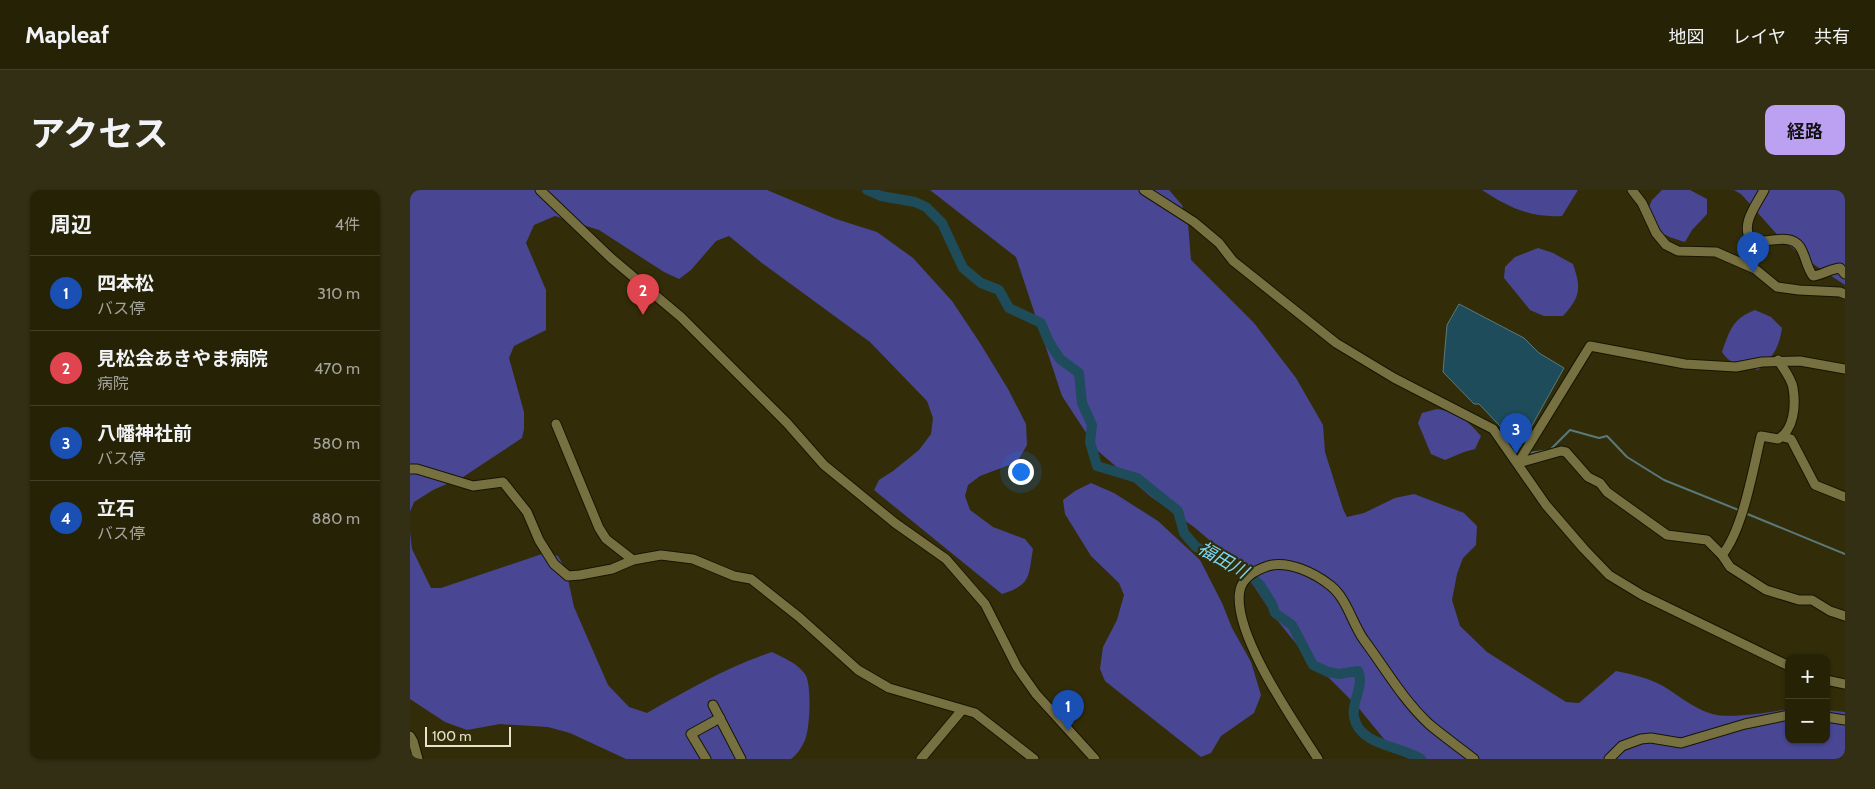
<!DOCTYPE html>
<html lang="ja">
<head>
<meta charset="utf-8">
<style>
	body { margin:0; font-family:Cabin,"Noto Sans JP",sans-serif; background:#322f14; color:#f1f3f6 }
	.controls { position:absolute; right:15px; bottom:15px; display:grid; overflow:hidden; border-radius:10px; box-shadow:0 1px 4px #0004 }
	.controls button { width:45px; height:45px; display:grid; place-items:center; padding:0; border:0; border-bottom:1px solid #423f28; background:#262206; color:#f1f3f6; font:25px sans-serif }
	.scale { position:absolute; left:15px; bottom:12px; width:86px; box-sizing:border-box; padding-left:5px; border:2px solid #e6e3ca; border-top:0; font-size:14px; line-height:18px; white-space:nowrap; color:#e6e3ca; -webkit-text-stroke:4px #322d08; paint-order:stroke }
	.you { position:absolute; left:610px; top:281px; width:18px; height:18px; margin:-12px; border:4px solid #fff; border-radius:50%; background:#1a73e8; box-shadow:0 0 0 8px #1a73e833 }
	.badge { display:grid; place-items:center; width:32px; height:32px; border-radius:50%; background:#bca0f2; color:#fff; font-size:16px; font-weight:700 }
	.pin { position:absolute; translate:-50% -41px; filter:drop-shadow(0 1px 2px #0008) }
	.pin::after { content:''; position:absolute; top:26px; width:18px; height:15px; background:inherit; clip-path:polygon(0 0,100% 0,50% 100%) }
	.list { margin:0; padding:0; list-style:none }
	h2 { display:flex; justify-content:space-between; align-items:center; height:65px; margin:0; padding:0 20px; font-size:21px }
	h2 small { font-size:16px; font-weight:400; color:#a4a49b }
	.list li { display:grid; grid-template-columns:32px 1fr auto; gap:15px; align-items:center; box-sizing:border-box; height:75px; padding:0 20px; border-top:1px solid #423f28 }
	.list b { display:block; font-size:19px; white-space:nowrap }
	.list p { margin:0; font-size:16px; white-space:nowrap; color:#a4a49b }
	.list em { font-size:16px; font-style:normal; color:#a4a49b }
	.map { position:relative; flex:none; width:1435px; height:569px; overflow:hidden; border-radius:10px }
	header { display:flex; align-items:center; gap:30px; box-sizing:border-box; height:70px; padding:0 25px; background:#262206; border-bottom:1px solid #423f28 }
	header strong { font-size:24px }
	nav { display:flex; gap:28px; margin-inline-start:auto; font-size:18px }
	.intro { display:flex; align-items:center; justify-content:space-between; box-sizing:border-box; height:120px; padding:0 30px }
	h1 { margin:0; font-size:35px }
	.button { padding:12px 22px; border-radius:10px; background:#bca0f2; color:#111; font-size:18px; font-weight:700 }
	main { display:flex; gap:30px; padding:0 30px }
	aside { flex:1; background:#262206; border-radius:10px; box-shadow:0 1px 4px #0004 }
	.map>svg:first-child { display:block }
</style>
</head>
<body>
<header>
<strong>Mapleaf</strong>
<nav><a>地図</a><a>レイヤ</a><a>共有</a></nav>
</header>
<div class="intro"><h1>アクセス</h1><a class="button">経路</a></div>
<main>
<aside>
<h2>周辺<small>4件</small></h2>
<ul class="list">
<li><span class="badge" style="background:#1a4fb4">1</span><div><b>四本松</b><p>バス停</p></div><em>310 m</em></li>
<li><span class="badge" style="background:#e0444e">2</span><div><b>見松会あきやま病院</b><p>病院</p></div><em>470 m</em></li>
<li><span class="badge" style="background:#1a4fb4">3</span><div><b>八幡神社前</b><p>バス停</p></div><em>580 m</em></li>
<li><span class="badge" style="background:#1a4fb4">4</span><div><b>立石</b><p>バス停</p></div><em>880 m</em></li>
</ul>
</aside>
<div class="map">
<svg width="1435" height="569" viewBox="0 0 1435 569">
	<rect width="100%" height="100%" fill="#322d08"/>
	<g fill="#494794">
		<path d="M0 0H357L426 29 467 42 503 68 542 111 570 153 598 199 616 234 617 255 607 272 570 286 558 295 555 306 560 320 583 337 615 349 623 359C618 387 622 394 592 404L464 300 469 290 483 281 509 260 521 244 523 228 517 211 460 152 352 73 319 46 306 51 281 80 269 89 254 82 189 40 145 26 124 35 116 53 136 100V140L104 156 99 168 114 222V239L112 248 53 287 23 300 4 312 0 322Z"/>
		<path d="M520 0H759L772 15 778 33 781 70 844 133 886 188 913 235 915 262 933 319 937 327 954 323 985 308 1004 304 1054 323 1067 336 1066 355 1053 368 1047 384 1042 410 1050 436 1077 462 1156 512 1169 513 1206 481C1221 484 1239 488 1253 496 1268 505 1282 517 1299 523 1317 530 1359 522 1379 519V550H1416V520L1435 522V569H1006L978 554 947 516 892 461 863 425 832 378 784 337 740 306 688 261 652 206 606 67Z"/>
		<path d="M1072 0H1168L1152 26C1120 28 1098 17 1072 0Z"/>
		<path d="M1252 0H1280L1297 9V24L1282 40 1275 52C1255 46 1246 43 1236 24L1242 10Z"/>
		<path d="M1324 0H1435V95L1400 72 1372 50 1331 4Z"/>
		<path d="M1128 58 1143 63 1163 74C1171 98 1171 106 1153 126H1134L1120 120 1094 88 1095 77 1105 67Z"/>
		<path d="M1345 120 1361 127 1372 138C1369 158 1363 167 1348 180 1333 176 1320 175 1312 162 1320 140 1322 129 1345 120Z"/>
		<path d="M1027 219C1049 223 1056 229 1071 246L1065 259 1054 262 1035 270 1021 264 1008 233 1012 223Z"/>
		<path d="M681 293 704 303 748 331 790 370 812 413 822 438 841 472 851 505 844 523 811 546 801 563 791 567 695 491 690 479 693 457 707 430 714 405 709 393 681 366 655 324 653 310 665 301Z"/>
		<path d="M0 342 2 359 21 398H31L135 363 148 366 156 380 164 417 198 495 219 517 237 523C280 499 315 478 362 462 374 468 387 473 395 484 402 494 400 539 395 550 392 557 387 565 381 569H216L160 543 138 537 90 534 57 540 35 532 0 509Z"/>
	</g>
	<path fill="#1e4c5a" stroke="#5a797c" d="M1049 114 1114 148 1129 163 1154 178 1110 257 1069 214H1064L1033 182 1037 135Z"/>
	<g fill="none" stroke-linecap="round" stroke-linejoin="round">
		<g stroke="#5a797c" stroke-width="2">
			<path d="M1120 263 1140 260 1160 240 1189 248 1197 246 1217 267 1254 290 1331 321"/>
			<path d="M1335 323 1435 364"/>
		</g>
		<path stroke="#1e4c5a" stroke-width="10" d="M457 0 471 6 505 12 516 17 532 33 553 78 571 93 589 100 599 118 631 133 639 152 650 169 669 183 672 213 682 235 680 252 687 276 727 288 768 321 774 343 786 357 822 372 838 383 850 395 862 414 865 423 882 435 903 475 918 482 929 484 948 481C955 495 941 512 944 527 949 555 990 556 1011 569"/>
		<g stroke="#181500" stroke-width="11">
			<g id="minor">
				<path d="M130 0 201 68 271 127 377 233 414 275 485 333 536 369 575 414 607 477 626 504 685 569"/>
				<path d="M734 0 784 32 809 53 823 71 926 153 984 188 1083 239 1136 315 1174 359 1199 385 1232 405 1379 476"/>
				<path d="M1222 0 1232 13 1246 43 1256 55 1268 61 1306 62 1345 79 1367 97 1389 100 1430 102 1435 104"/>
				<path d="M1354 0C1346 16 1330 34 1341 51 1356 54 1380 42 1390 57 1396 66 1396 77 1403 86 1413 85 1419 79 1430 78L1435 84"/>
				<path d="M146 234 189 338 196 349 223 370"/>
				<path d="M1373 247 1381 249 1405 295 1435 307"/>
				<path d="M1108 273 1180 156 1275 174 1326 177 1352 172 1390 171 1435 179"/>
				<path d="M1108 273 1151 261 1156 262 1178 287 1190 293 1197 302 1257 345 1297 350 1312 365 1320 377 1356 400 1389 410H1402L1420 421 1435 426"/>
				<path d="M0 279H7L63 296 93 292 117 322 129 350 144 374 158 386 170 385 202 379 223 370 251 365 283 369 324 386 341 389 389 427 448 480 479 498 565 523 624 569"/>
				<path d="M1312 365C1333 340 1343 279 1351 246L1368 249C1384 240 1386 216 1383 198 1382 189 1373 178 1368 170"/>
				<path d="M1416 490 1435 494"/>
				<path d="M303 515 331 569"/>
				<path d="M1416 527 1435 530"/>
				<path d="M0 546 3 551 8 569"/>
				<path d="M296 569 281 544 310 528"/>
				<path d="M511 569 552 520"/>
				<path d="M908 569C885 533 821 442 830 400 833 387 846 380 858 376 878 370 905 383 921 396 937 409 942 433 954 450 975 478 993 510 1019 534 1033 546 1049 557 1064 569"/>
				<path d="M1199 569 1212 556 1231 549 1241 548 1271 553 1335 534 1379 525"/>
			</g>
		</g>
		<use href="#minor" stroke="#777142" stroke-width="9"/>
	</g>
	<g text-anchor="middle" stroke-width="4.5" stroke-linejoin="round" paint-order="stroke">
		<g font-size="18" font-style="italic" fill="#79d8f8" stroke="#322d08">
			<text transform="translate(813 370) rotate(30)" y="6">福田川</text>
		</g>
	</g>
</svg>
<div class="controls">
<button>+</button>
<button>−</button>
</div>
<div class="scale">100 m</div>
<div class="you"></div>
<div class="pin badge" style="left:658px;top:541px;background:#1a4fb4">1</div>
<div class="pin badge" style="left:233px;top:125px;background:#e0444e">2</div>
<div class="pin badge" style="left:1106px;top:264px;background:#1a4fb4">3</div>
<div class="pin badge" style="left:1343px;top:83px;background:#1a4fb4">4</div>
</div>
</main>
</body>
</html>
